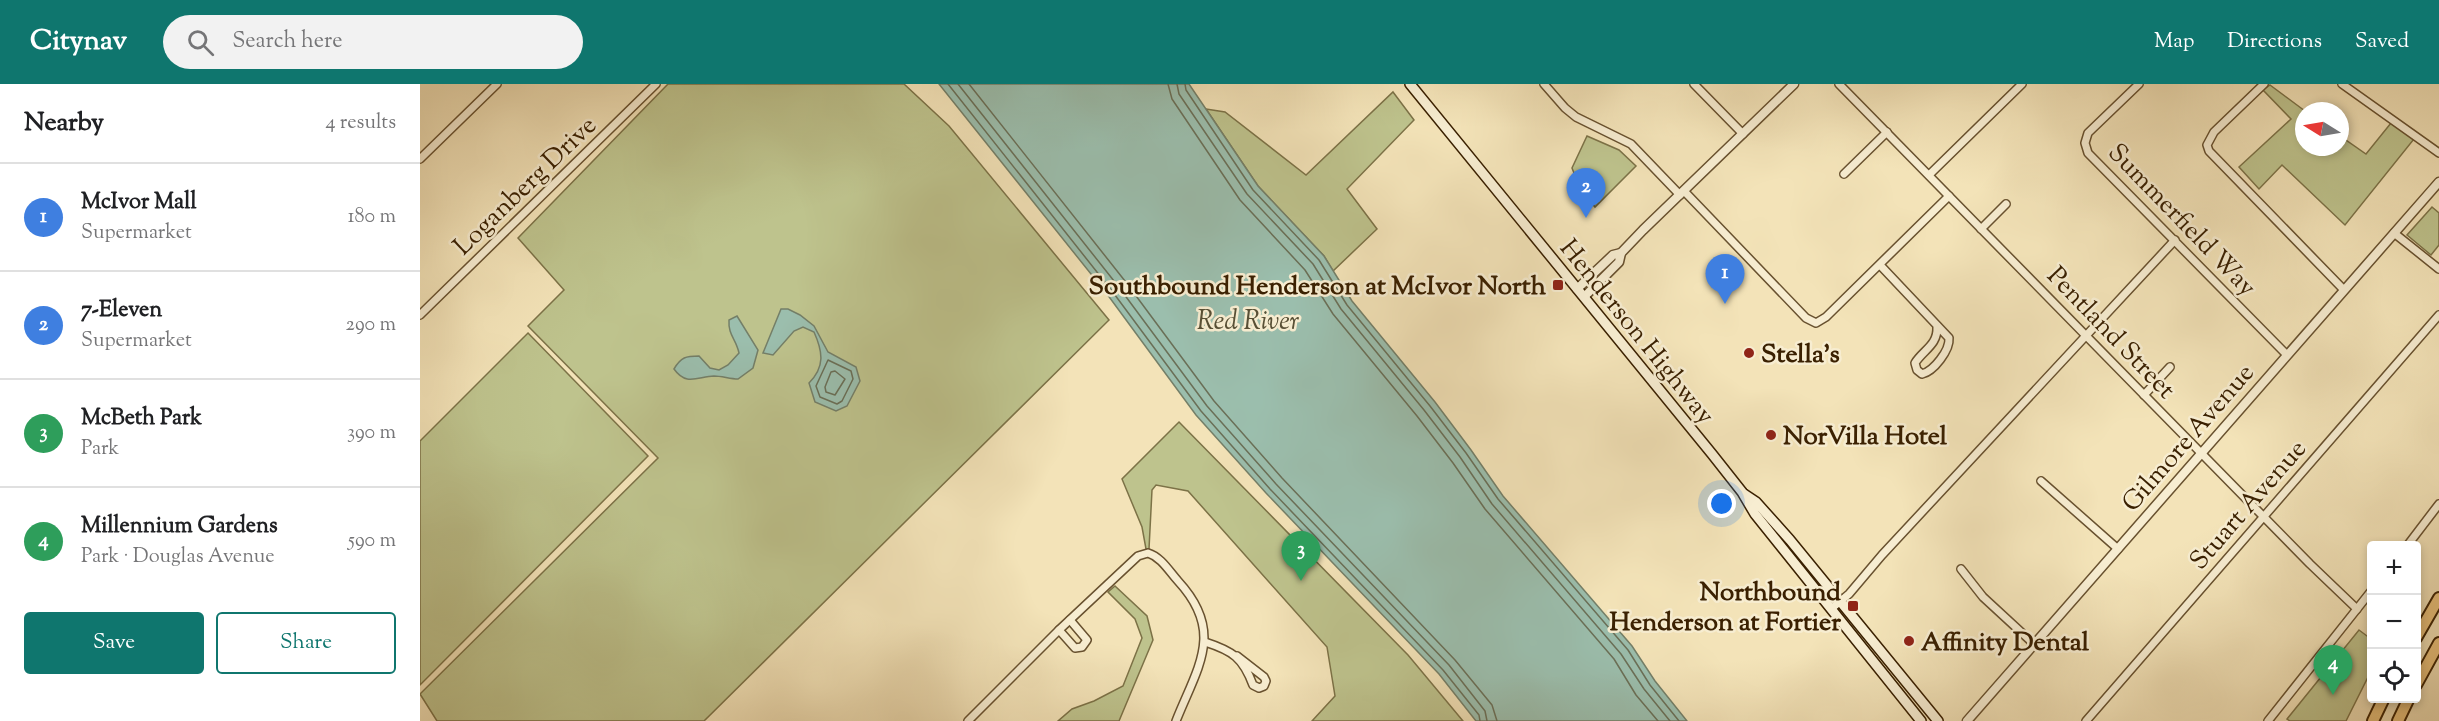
<!DOCTYPE html>
<html lang="en">
<head>
<meta charset="utf-8">
<style>
	body { margin:0; font-family:"Sorts Mill Goudy",serif; background:#f2f2f2; color:#202124 }
	.controls { position:absolute; right:18px; bottom:18px; display:grid; overflow:hidden; border-radius:6px; box-shadow:0 3px 9px #0003 }
	.controls button { width:54px; height:54px; display:grid; place-items:center; padding:0; border:0; border-bottom:2px solid #e0e0e0; background:#fff; color:#202124; font:30px sans-serif }
	.compass { position:absolute; left:1875px; top:18px; width:54px; height:54px; border-radius:50%; background:#fff; box-shadow:0 3px 9px #0003; rotate:281deg }
	.you { position:absolute; left:1302px; top:420px; width:21px; height:21px; margin:-15px; border:4px solid #fff; border-radius:50%; background:#1a73e8; box-shadow:0 0 0 9px #1a73e833 }
	.badge { display:grid; place-items:center; width:39px; height:39px; border-radius:50%; background:#0f766e; color:#fff; font-size:20px; font-weight:700 }
	.pin { position:absolute; translate:-50% -50px; filter:drop-shadow(0 2px 3px #0008) }
	.pin::after { content:''; position:absolute; top:32px; width:21px; height:18px; background:inherit; clip-path:polygon(0 0,100% 0,50% 100%) }
	.list { margin:0; padding:0; list-style:none }
	h2 { display:flex; justify-content:space-between; align-items:center; height:78px; margin:0; padding:0 24px; font-size:26px }
	h2 small { font-size:20px; font-weight:400; color:#757577 }
	.list li { display:grid; grid-template-columns:39px 1fr auto; gap:18px; align-items:center; box-sizing:border-box; height:108px; padding:0 24px; border-top:2px solid #e0e0e0 }
	.list b { display:block; font-size:22px; white-space:nowrap }
	.list p { margin:0; font-size:20px; white-space:nowrap; color:#757577 }
	.list em { font-size:20px; font-style:normal; color:#757577 }
	.actions { display:flex; gap:12px; padding:18px 24px }
	.actions a { flex:1; padding:14px 0; border:2px solid #0f766e; border-radius:6px; text-align:center; font-size:21px; color:#0f766e }
	.actions .main { background:#0f766e; color:#fff }
	.icon { flex:none; width:33px; height:33px; fill:none; stroke:currentColor; stroke-width:2; stroke-linecap:round; stroke-linejoin:round }
	.map { position:relative; flex:none; width:2019px; height:637px; overflow:hidden }
	header { display:flex; align-items:center; gap:36px; box-sizing:border-box; height:84px; padding:0 30px; background:#0f766e; color:#fff }
	header strong { font-size:28px }
	nav { display:flex; gap:33px; margin-inline-start:auto; font-size:21px }
	.search { width:420px; height:54px; background:#f2f2f2; display:flex; align-items:center; gap:15px; box-sizing:border-box; padding:0 21px; border-radius:33px; color:#757577; font-size:22px }
	main { display:flex }
	aside { flex:1; background:#fff }
	.map>svg:first-child { display:block }
</style>
</head>
<body>
<header>
<strong>Citynav</strong>
<div class="search"><svg class="icon" aria-label="search" viewBox="0 0 24 24"><circle cx="10" cy="10" r="6"/><path d="M15 15l6 6"/></svg>Search here</div>
<nav><a>Map</a><a>Directions</a><a>Saved</a></nav>
</header>
<main>
<aside>
<h2>Nearby<small>4 results</small></h2>
<ul class="list">
<li><span class="badge" style="background:#3f7fe0">1</span><div><b>McIvor Mall</b><p>Supermarket</p></div><em>180 m</em></li>
<li><span class="badge" style="background:#3f7fe0">2</span><div><b>7-Eleven</b><p>Supermarket</p></div><em>290 m</em></li>
<li><span class="badge" style="background:#2e9e5b">3</span><div><b>McBeth Park</b><p>Park</p></div><em>390 m</em></li>
<li><span class="badge" style="background:#2e9e5b">4</span><div><b>Millennium Gardens</b><p>Park · Douglas Avenue</p></div><em>590 m</em></li>
</ul>
<div class="actions"><a class="main">Save</a><a>Share</a></div>
</aside>
<div class="map">
<svg width="2019" height="637" viewBox="0 0 2019 637">
	<rect width="100%" height="100%" fill="#f3e3b8"/>
	<filter id="stains"><feTurbulence type="fractalNoise" baseFrequency=".00333" numOctaves="4"/><feColorMatrix values="0 0 0 0 .2 0 0 0 0 .09 0 0 0 0 .02 0 0 0 .5 -.17"/></filter>
	<radialGradient id="worn" r=".72"><stop offset=".6" stop-color="#630" stop-opacity="0"/><stop offset="1" stop-color="#630" stop-opacity=".3"/></radialGradient>
	<g fill="#bec38d" stroke="#7c7247" stroke-width="1.5">
		<path d="M248 0H484L529 42 689 236 284 637H17L0 610 238 374 108 242 144 206 98 154Z"/>
		<path d="M1850 1 1885 27 1884 63H1920V52L1946 70 1971 39 1994 55 1925 141 1862 81 1839 105 1819 83 1871 35 1843 6Z"/>
		<path d="M973 8 994 36 927 105 957 145 913 187 904 172 838 102 786 25 805 28 886 91Z"/>
		<path d="M1167 52 1199 66 1216 82 1175 123 1160 104 1152 84Z"/>
		<path d="M2012 123 2019 129V161L2011 171 1987 151Z"/>
		<path d="M108 249 228 372 0 601V357Z"/>
		<path d="M759 338 988 571 1043 637H892L915 612 907 563 768 407 736 401 732 406 729 465H726L722 443 702 395Z"/>
		<path d="M695 502 727 532 733 556 699 637H638L652 625 674 617 703 602 722 554 715 535 688 508Z"/>
		<path d="M1939 546 1951 555V587L1926 637H1870L1867 635Z"/>
	</g>
	<g fill="#9bbead" stroke="#747f68" stroke-width="1.5">
		<path d="M519 0H769L838 102 904 172 932 217 1015 318 1051 366 1083 412 1212 562 1235 597 1267 637H1056L1019 590 846 409 776 331 687 210Z"/>
		<path d="M361 225H368L380 231 394 242 408 268 436 283 440 297 427 322 416 327 395 318 389 299C405 283 403 268 394 248L383 243 374 247 353 271 343 269Z"/>
		<path d="M317 232 338 266 333 284 318 295C310 295 302 292 294 292 277 293 266 302 254 285 261 273 266 272 279 272L290 284 299 286 308 281 319 269C316 255 308 251 309 236Z"/>
	</g>
	<g fill="none" stroke-linecap="round" stroke-linejoin="round">
		<g stroke="#6a6f57" stroke-width="1.5">
			<path d="M528 0 692 207 781 327 850 405 1023 586 1059 631 1060 637"/>
			<path d="M538 0 698 202 787 322 856 400 1029 581 1065 627 1067 637"/>
			<path d="M549 0 705 197 794 317 862 394 1035 576 1072 621 1077 637"/>
			<path d="M748 0 752 15 820 116 885 186 913 230 997 332 1033 379 1065 425 1194 575 1216 611 1238 637"/>
			<path d="M757 0 759 10 827 110 893 180 921 225 1004 326 1040 373 1072 420 1201 570 1224 605 1250 637"/>
			<path d="M765 0 766 6 833 106 899 176 927 221 1010 322 1046 369 1078 415 1208 566 1230 601 1259 637"/>
			<path d="M408 276 431 287 433 295 422 317 417 320 400 313 396 302Z"/>
			<path d="M415 287 425 295 415 311 406 308 405 303 411 288Z"/>
		</g>
		<g stroke="#68512f" stroke-width="10">
			<g id="minor">
				<path d="M1124 0 1145 24 1156 33 1211 60 1260 111"/>
				<path d="M1274 0 1323 50"/>
				<path d="M1419 0 1890 480 1937 525"/>
				<path d="M1719 0 1668 49 1665 59 1668 69 1867 271"/>
				<path d="M1844 0 1794 48 1787 61 1789 67 1924 206"/>
				<path d="M1922 0 2019 69"/>
				<path d="M0 75 77 0"/>
				<path d="M1424 90 1467 48"/>
				<path d="M1509 91 1602 0"/>
				<path d="M1264 107 1386 234 1396 239 1406 233 1529 112"/>
				<path d="M1561 145 1586 120"/>
				<path d="M1974 149 2019 185"/>
				<path d="M1460 181 1529 254C1530 266 1514 287 1502 290L1497 286 1495 279C1503 266 1518 261 1517 243"/>
				<path d="M0 231 236 0"/>
				<path d="M1724 311 1750 283"/>
				<path d="M1621 397 1698 465"/>
				<path d="M1987 462 2019 420"/>
				<path d="M1541 485 1563 513 1614 560"/>
				<path d="M1411 525 1429 510 1462 471 1755 156"/>
				<path d="M639 546 655 564 662 563 667 556 650 536"/>
				<path d="M785 558C813 567 823 574 833 601L839 604 844 602 846 597 844 593 817 572"/>
				<path d="M548 637 639 546 718 472 728 469C741 473 749 487 758 497 805 548 778 582 756 637"/>
				<path d="M1666 637 2019 231"/>
				<path d="M1848 637 1952 506"/>
			</g>
		</g>
		<g stroke="#68512f" stroke-width="11">
			<g id="tertiary">
				<path d="M1157 205 1193 171 1201 169"/>
				<path d="M1164 213 1199 178 1201 169 1223 146 1374 0"/>
				<path d="M1547 637 2019 98"/>
			</g>
		</g>
		<g stroke="#3a2001" stroke-width="12">
			<g id="secondary">
				<path d="M990 0 1292 370 1322 408 1335 430 1501 637"/>
				<path d="M1324 410 1336 418 1370 456 1518 637"/>
			</g>
		</g>
		<g stroke="#3a2001" stroke-width="14">
			<g id="primary">
				<path d="M1996 554 2019 514"/>
				<path d="M1996 601 2019 559"/>
				<path d="M1953 637 1964 614"/>
				<path d="M1978 637 1989 614"/>
			</g>
		</g>
		<use href="#minor" stroke="#f7edd1" stroke-width="7"/>
		<use href="#tertiary" stroke="#f7edd1" stroke-width="8"/>
		<use href="#secondary" stroke="#f7edd1" stroke-width="9"/>
		<use href="#primary" stroke="#eac27c" stroke-width="10"/>
	</g>
	<g fill="#8f2418" stroke="#f7edd1" stroke-width="2">
		<rect x="1132" y="195" width="12" height="12" rx="3"/>
		<circle cx="1329" cy="269" r="6"/>
		<circle cx="1351" cy="351" r="6"/>
		<rect x="1427" y="516" width="12" height="12" rx="3"/>
		<circle cx="1489" cy="557" r="6"/>
	</g>
	<g text-anchor="middle" stroke-width="5" stroke-linejoin="round" paint-order="stroke">
		<g font-size="26" fill="#3a2001" stroke="#f7edd1">
			<text transform="translate(104 101) rotate(-44)" y="9">Loganberg Drive</text>
			<text transform="translate(1763 135) rotate(46)" y="9">Summerfield Way</text>
			<text transform="translate(1218 247) rotate(51)" y="9">Henderson Highway</text>
			<text transform="translate(1692 248) rotate(46)" y="9">Pentland Street</text>
			<text transform="translate(1767 353) rotate(-49)" y="9">Gilmore Avenue</text>
			<text transform="translate(1827 420) rotate(-49)" y="9">Stuart Avenue</text>
		</g>
		<g font-size="26" font-weight="bold" fill="#3a2001" stroke="#f7edd1" text-anchor="start">
			<text x="1126" y="210" text-anchor="end">Southbound Henderson at McIvor North</text>
			<text x="1341" y="278">Stella's</text>
			<text x="1363" y="360">NorVilla Hotel</text>
			<text x="1421" y="516" text-anchor="end">Northbound<tspan x="1421" dy="30">Henderson at Fortier</tspan></text>
			<text x="1501" y="566">Affinity Dental</text>
		</g>
		<g font-size="27" font-style="italic" fill="#574f35" stroke="#f7edd1">
			<text x="828" y="245">Red River</text>
		</g>
	</g>
	<rect width="100%" height="100%" filter="url(#stains)"/>
	<rect width="100%" height="100%" fill="url(#worn)"/>
</svg>
<div class="controls">
<button>+</button>
<button>−</button>
<button><svg class="icon" aria-label="locate" viewBox="0 0 24 24"><circle cx="12" cy="12" r="6"/><path d="M12 2v4M12 18v4M2 12h4M18 12h4"/></svg></button>
</div>
<svg class="compass" viewBox="-18 -18 36 36"><path d="M0-13l5 13h-10z" fill="#e53935"/><path d="M0 13l5-13h-10z" fill="#757577"/></svg>
<div class="you"></div>
<div class="pin badge" style="left:1305px;top:220px;background:#3f7fe0">1</div>
<div class="pin badge" style="left:1166px;top:134px;background:#3f7fe0">2</div>
<div class="pin badge" style="left:881px;top:497px;background:#2e9e5b">3</div>
<div class="pin badge" style="left:1913px;top:611px;background:#2e9e5b">4</div>
</div>
</main>
</body>
</html>
